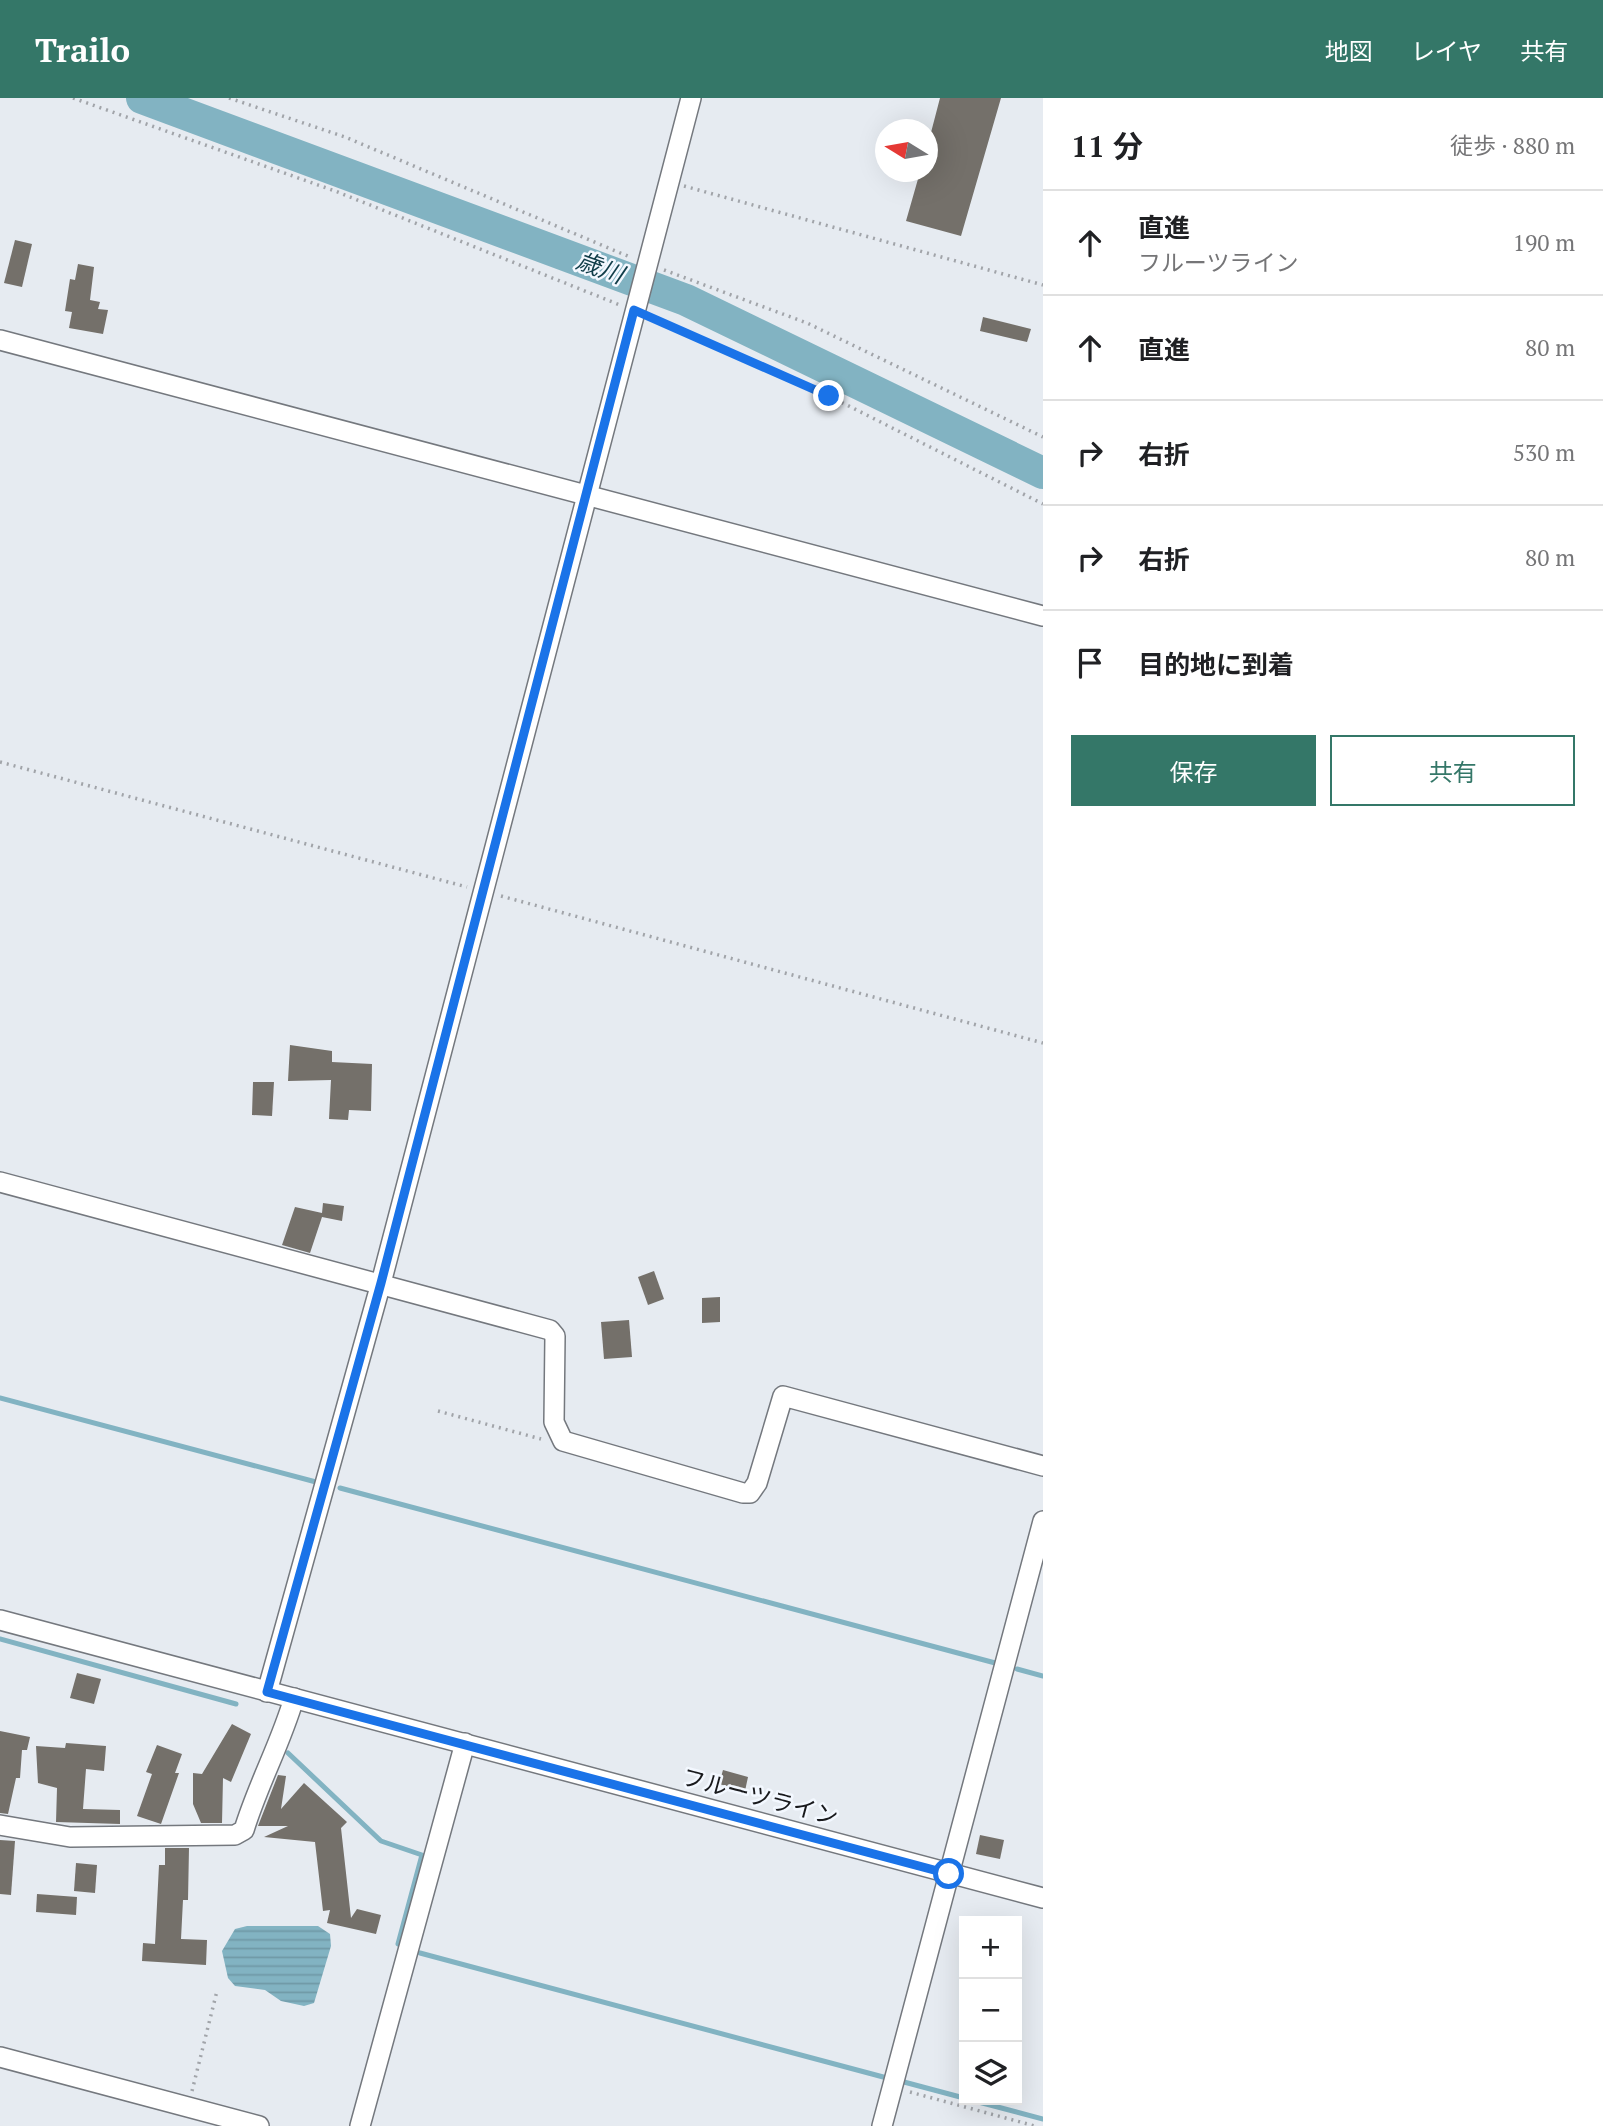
<!DOCTYPE html>
<html lang="ja">
<head>
<meta charset="utf-8">
<style>
	body { margin:0; font-family:"PT Serif","Noto Sans JP",serif; background:#f2f2f2; color:#202124 }
	.controls { position:absolute; right:21px; bottom:21px; display:grid; overflow:hidden; border-radius:0px; box-shadow:0 7px 28px #0002 }
	.controls button { width:63px; height:63px; display:grid; place-items:center; padding:0; border:0; border-bottom:2px solid #e0e0e0; background:#fff; color:#202124; font:35px sans-serif }
	.compass { position:absolute; left:875px; top:21px; width:63px; height:63px; border-radius:50%; background:#fff; box-shadow:0 7px 28px #0002; rotate:281deg }
	.stop { position:absolute; width:21px; height:21px; margin:-16px; border:5px solid #1a73e8; border-radius:50%; background:#fff }
	.stop.end { background:#1a73e8; border-color:#fff; box-shadow:0 2px 7px #0008 }
	.list { margin:0; padding:0; list-style:none }
	h2 { display:flex; justify-content:space-between; align-items:center; height:91px; margin:0; padding:0 28px; font-size:30px }
	h2 small { font-size:23px; font-weight:400; color:#757577 }
	.list li { display:grid; grid-template-columns:46px 1fr auto; gap:21px; align-items:center; box-sizing:border-box; height:105px; padding:0 28px; border-top:2px solid #e0e0e0 }
	.list b { display:block; font-size:26px; white-space:nowrap }
	.list p { margin:0; font-size:23px; white-space:nowrap; color:#757577 }
	.list em { font-size:23px; font-style:normal; color:#757577 }
	.actions { display:flex; gap:14px; padding:21px 28px }
	.actions a { flex:1; padding:16px 0; border:2px solid #347768; border-radius:0px; text-align:center; font-size:24px; color:#347768 }
	.actions .main { background:#347768; color:#fff }
	.icon { flex:none; width:38px; height:38px; fill:none; stroke:currentColor; stroke-width:2; stroke-linecap:round; stroke-linejoin:round }
	.map { position:relative; flex:none; width:1043px; height:2028px; overflow:hidden }
	header { display:flex; align-items:center; gap:42px; box-sizing:border-box; height:98px; padding:0 35px; background:#347768; color:#fff }
	header strong { font-size:33px }
	nav { display:flex; gap:38px; margin-inline-start:auto; font-size:24px }
	main { display:flex }
	aside { flex:1; background:#fff }
	.map>svg:first-child { display:block }
</style>
</head>
<body>
<header>
<strong>Trailo</strong>
<nav><a>地図</a><a>レイヤ</a><a>共有</a></nav>
</header>
<main>
<div class="map">
<svg width="1043" height="2028" viewBox="0 0 1043 2028">
	<defs>
		<pattern id="water-rules" width="6" height="5" patternUnits="userSpaceOnUse" patternTransform="scale(1.75)"><rect width="6" height="5" fill="#82b3c2"/><path d="M0 2.5h6" fill="none" stroke="#7099a6"/></pattern>
	</defs>
	<rect width="100%" height="100%" fill="#e6ebf1"/>
	<path fill="url(#water-rules)" d="M247 1828H318L330 1836 331 1848 314 1905 304 1908 281 1903 265 1892 235 1888 228 1880 222 1853 235 1831Z"/>
	<g fill="none" stroke-linecap="round" stroke-linejoin="round">
		<g stroke="#82b3c2" stroke-width="5">
			<path d="M0 1300 316 1384"/>
			<path d="M340 1390 999 1566"/>
			<path d="M0 1541 236 1606"/>
			<path d="M1017 1571 1043 1578"/>
			<path d="M288 1655 381 1743 422 1757 398 1846"/>
			<path d="M420 1855 887 1980"/>
			<path d="M904 1984 964 2000"/>
			<path d="M971 2002 1043 2021"/>
		</g>
		<path stroke="#82b3c2" stroke-width="32" d="M142 0 686 202 1043 375"/>
	</g>
	<g fill="#74706a">
		<path d="M940 0H1001L961 138 906 123 920 74H928V46Z"/>
		<path d="M15 142 32 146 22 189 4 185Z"/>
		<path d="M78 166 94 169 90 202 100 204 98 211 108 212 103 236 69 230 72 214 65 213 70 181 75 182Z"/>
		<path d="M983 219 1031 231 1027 244 980 233Z"/>
		<path d="M290 947 332 953V964L372 966 371 1013 349 1012 348 1022 329 1021 331 982 288 983Z"/>
		<path d="M253 984H274L272 1018 252 1017Z"/>
		<path d="M323 1105 344 1108 342 1123 322 1119 310 1155 282 1147 295 1109 322 1115Z"/>
		<path d="M654 1173 664 1201 648 1207 638 1179Z"/>
		<path d="M720 1199V1224L702 1225V1200Z"/>
		<path d="M629 1222 632 1259 604 1261 601 1224Z"/>
		<path d="M77 1575 101 1581 94 1606 70 1600Z"/>
		<path d="M232 1626 251 1636 231 1684 223 1680 222 1725H201L193 1706V1675L202 1676Z"/>
		<path d="M0 1633 30 1639 27 1652H22L20 1680H16L8 1716 0 1715Z"/>
		<path d="M66 1645 106 1648 104 1673 86 1671 83 1711 120 1712V1726L56 1724 57 1690 38 1685 36 1648 65 1650Z"/>
		<path d="M157 1647 182 1656 175 1675H179L161 1726 137 1718 152 1676 146 1674Z"/>
		<path d="M723 1672 748 1679 745 1693 719 1686Z"/>
		<path d="M278 1677 286 1678 281 1711 304 1685 347 1724 341 1730 351 1820 357 1811 381 1817 376 1836 327 1825 330 1812 323 1813 315 1744 264 1739 288 1728H258Z"/>
		<path d="M980 1737 1004 1742 1000 1761 976 1756Z"/>
		<path d="M0 1742 15 1743 11 1797 0 1796Z"/>
		<path d="M165 1750H189L188 1802H183L181 1841 207 1842 206 1867 142 1863 143 1845 155 1846 159 1767H165Z"/>
		<path d="M76 1765 97 1767 95 1795 74 1793Z"/>
		<path d="M37 1796 77 1799 76 1817 36 1814Z"/>
	</g>
	<g fill="none" stroke-linecap="round" stroke-linejoin="round">
		<g stroke="#74787e" stroke-width="22">
			<g id="minor">
				<path d="M0 242 1043 518"/>
				<path d="M0 1084 550 1232 555 1238 554 1324 563 1343 743 1395H750L757 1385 783 1298 1043 1368"/>
				<path d="M0 1522 1043 1800"/>
				<path d="M267 1594 381 1185 691 0"/>
				<path d="M0 1727 70 1739 235 1737 244 1732C258 1686 281 1645 294 1600"/>
				<path d="M0 1959 259 2028"/>
				<path d="M360 2028 465 1645"/>
				<path d="M882 2028 1043 1423"/>
			</g>
		</g>
		<g stroke="#a1a4a9" stroke-width="3.5" stroke-dasharray="2 5" stroke-linecap="butt">
			<path d="M73 0 335 93 620 207"/>
			<path d="M229 0 345 39 630 159"/>
			<path d="M684 88 1043 187"/>
			<path d="M664 172 807 225 1043 339"/>
			<path d="M650 219 829 298 1043 406"/>
			<path d="M0 664 467 789"/>
			<path d="M501 798 1043 945"/>
			<path d="M438 1313 541 1341"/>
			<path d="M192 1993 217 1893"/>
			<path d="M910 1994 1035 2028"/>
		</g>
		<use href="#minor" stroke="#fff" stroke-width="19"/>
	</g>
	<g fill="none" stroke-linecap="round" stroke-linejoin="round">
		<path stroke="#1a73e8" stroke-width="9" d="M829 298 634 212 381 1185 267 1594 949 1776"/>
	</g>
	<g text-anchor="middle" stroke-width="5" stroke-linejoin="round" paint-order="stroke">
		<g font-size="23" fill="#18191c" stroke="#f3f8ff">
			<text transform="translate(760 1699) rotate(15)" y="8">フルーツライン</text>
		</g>
		<g font-size="24" font-style="italic" fill="#103d49" stroke="#f3f8ff">
			<text transform="translate(600 170) rotate(20)" y="8">歳川</text>
		</g>
	</g>
</svg>
<div class="controls">
<button>+</button>
<button>−</button>
<button><svg class="icon" aria-label="layers" viewBox="0 0 24 24"><path d="M12 4l9 5-9 5-9-5zM3 14l9 5 9-5"/></svg></button>
</div>
<svg class="compass" viewBox="-18 -18 36 36"><path d="M0-13l5 13h-10z" fill="#e53935"/><path d="M0 13l5-13h-10z" fill="#757577"/></svg>
<div class="stop" style="left:949px;top:1776px"></div>
<div class="stop end" style="left:829px;top:298px"></div>
</div>
<aside>
<h2>11 分<small>徒歩 · 880 m</small></h2>
<ul class="list">
<li><svg class="icon" aria-label="ahead" viewBox="0 0 24 24"><path d="M12 20V5M6 11l6-6 6 6"/></svg><div><b>直進</b><p>フルーツライン</p></div><em>190 m</em></li>
<li><svg class="icon" aria-label="ahead" viewBox="0 0 24 24"><path d="M12 20V5M6 11l6-6 6 6"/></svg><div><b>直進</b></div><em>80 m</em></li>
<li><svg class="icon" aria-label="right" viewBox="0 0 24 24"><path d="M7 20v-9h11M14 6l5 5-5 5"/></svg><div><b>右折</b></div><em>530 m</em></li>
<li><svg class="icon" aria-label="right" viewBox="0 0 24 24"><path d="M7 20v-9h11M14 6l5 5-5 5"/></svg><div><b>右折</b></div><em>80 m</em></li>
<li><svg class="icon" aria-label="arrive" viewBox="0 0 24 24"><path d="M6 21V4h12l-3 4 3 4H6"/></svg><div><b>目的地に到着</b></div></li>
</ul>
<div class="actions"><a class="main">保存</a><a>共有</a></div>
</aside>
</main>
</body>
</html>
